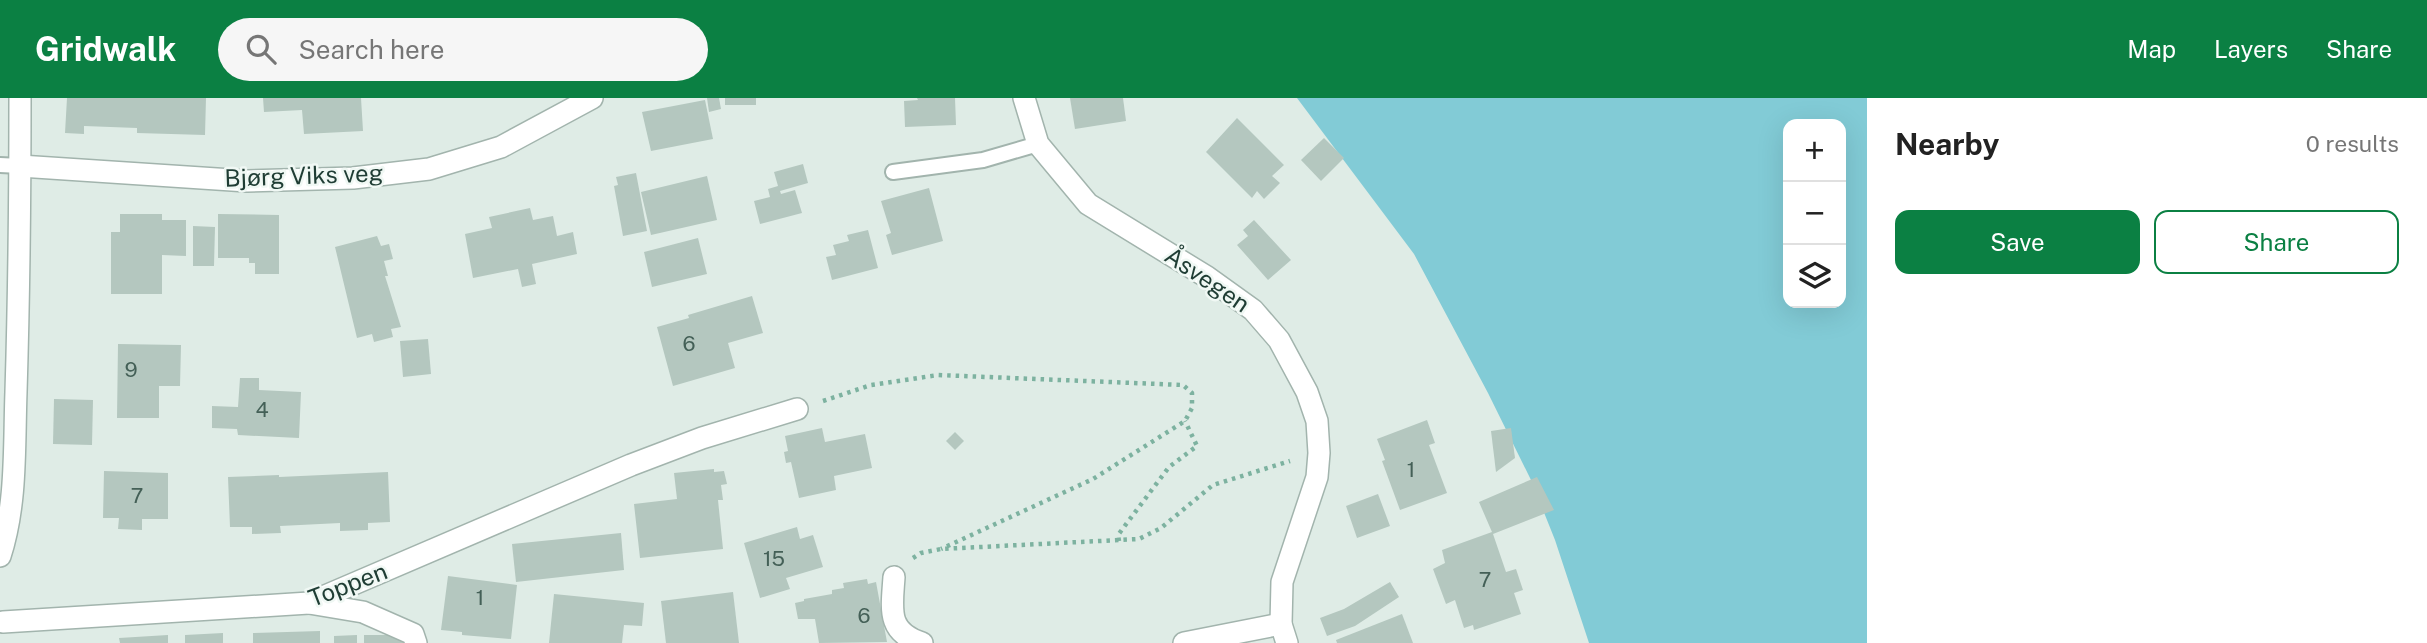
<!DOCTYPE html>
<html lang="en">
<head>
<meta charset="utf-8">
<style>
	body { margin:0; font-family:"Public Sans",sans-serif; background:#f6f6f6; color:#222 }
	.controls { position:absolute; right:21px; top:21px; display:grid; overflow:hidden; border-radius:14px; box-shadow:0 7px 28px #0002 }
	.controls button { width:63px; height:63px; display:grid; place-items:center; padding:0; border:0; border-bottom:2px solid #e0e0e0; background:#fff; color:#222; font:35px sans-serif }
	.list { margin:0; padding:0; list-style:none }
	h2 { display:flex; justify-content:space-between; align-items:center; height:91px; margin:0; padding:0 28px; font-size:30px }
	h2 small { font-size:23px; font-weight:400; color:#767676 }
	.actions { display:flex; gap:14px; padding:21px 28px }
	.actions a { flex:1; padding:16px 0; border:2px solid #0b8043; border-radius:14px; text-align:center; font-size:24px; color:#0b8043 }
	.actions .main { background:#0b8043; color:#fff }
	.icon { flex:none; width:38px; height:38px; fill:none; stroke:currentColor; stroke-width:2; stroke-linecap:round; stroke-linejoin:round }
	.map { position:relative; flex:none; width:1867px; height:545px; overflow:hidden }
	header { display:flex; align-items:center; gap:42px; box-sizing:border-box; height:98px; padding:0 35px; background:#0b8043; color:#fff }
	header strong { font-size:33px }
	nav { display:flex; gap:38px; margin-inline-start:auto; font-size:24px }
	.search { width:490px; height:63px; background:#f6f6f6; display:flex; align-items:center; gap:18px; box-sizing:border-box; padding:0 24px; border-radius:38px; color:#767676; font-size:26px }
	main { display:flex }
	aside { flex:1; background:#fff }
	.map>svg:first-child { display:block }
</style>
</head>
<body>
<header>
<strong>Gridwalk</strong>
<div class="search"><svg class="icon" aria-label="search" viewBox="0 0 24 24"><circle cx="10" cy="10" r="6"/><path d="M15 15l6 6"/></svg>Search here</div>
<nav><a>Map</a><a>Layers</a><a>Share</a></nav>
</header>
<main>
<div class="map">
<svg width="1867" height="545" viewBox="0 0 1867 545">
	<rect width="100%" height="100%" fill="#dfece6"/>
	<path fill="#82cbd6" fill-rule="evenodd" d="M1297 0H1867V545H1589L1555 442 1531 382 1488 295 1414 156ZM1788 26H1841V205H1788Z"/>
	<g fill="#b4c7bf">
		<path d="M67 0H206L205 37 137 35V30L84 28V36L65 35Z"/>
		<path d="M263 0H361L363 33 304 36 302 12 264 14Z"/>
		<path d="M707 0H719L721 11 709 14Z"/>
		<rect x="725" y="0" width="31" height="7"/>
		<path d="M917 0H955L956 27 905 29 904 3 918 2Z"/>
		<path d="M1070 0H1123L1126 23 1075 31Z"/>
		<path d="M705 2 713 41 651 53 642 14Z"/>
		<path d="M1237 20 1284 67 1272 78 1280 85 1264 101 1257 93 1252 100 1206 54Z"/>
		<path d="M1324 40 1344 60 1321 83 1301 62Z"/>
		<path d="M803 66 808 85 780 93 781 96 795 92 802 115 760 126 754 103 770 99 768 91 778 88 774 74Z"/>
		<path d="M636 75 647 133 623 138 614 88 618 87 616 79Z"/>
		<path d="M707 78 717 122 651 137 641 94Z"/>
		<path d="M929 90 943 143 892 157 886 137 891 135 881 103Z"/>
		<path d="M530 110 533 122 553 118 557 138 573 134 577 156 532 166 536 186 522 189 518 171 473 180 465 136 492 130 489 119Z"/>
		<path d="M120 116H162V122H186V158L162 157V196H111V134H120Z"/>
		<path d="M218 116 279 117V176H255V165H249V160H218Z"/>
		<path d="M1254 122 1291 162 1268 182 1237 147 1248 138 1243 132Z"/>
		<path d="M193 128 215 129 214 168H193Z"/>
		<path d="M868 132 878 170 832 182 826 159 836 157 833 147 849 143 847 137Z"/>
		<path d="M377 138 381 148 389 146 393 161 384 163 388 178H385L401 229 391 231 393 239 374 244 372 236 357 240 335 149Z"/>
		<path d="M698 140 707 176 652 189 644 154Z"/>
		<path d="M752 198 763 235 728 245 735 270 673 288 657 229 689 220 688 217Z"/>
		<path d="M428 241 431 276 403 279 400 243Z"/>
		<path d="M118 246 181 247 180 288H159V320H117Z"/>
		<path d="M240 280H259V292L301 294 299 340 238 337 237 331 212 330V308L238 309Z"/>
		<path d="M54 301 93 302 92 347 53 346Z"/>
		<path d="M1427 322 1435 345 1429 347 1447 395 1400 412 1382 363 1385 362 1377 341Z"/>
		<path d="M822 330 825 344 865 336 872 370 834 378 836 392 799 400 791 364 786 365 784 354 788 353 785 338Z"/>
		<path d="M1511 330 1515 360 1496 374 1491 333Z"/>
		<path d="M955 334 964 343 955 352 946 343Z"/>
		<path d="M714 371V374L724 373 727 386 721 387 723 402H718L723 451 640 460 634 406 677 401 674 375Z"/>
		<path d="M104 373 168 375V421H142V432L118 431 119 420H103Z"/>
		<path d="M388 374 390 424 368 425V432L340 433V425L280 428 281 435 252 436V429H230L228 379 279 377V379Z"/>
		<path d="M1537 379 1554 412 1493 436 1506 474 1516 471 1523 492 1514 495 1521 516 1474 532 1473 527 1464 530 1455 502 1446 506 1433 471 1445 465 1442 452 1492 434 1479 404Z"/>
		<path d="M1378 396 1390 428 1357 440 1346 408Z"/>
		<path d="M797 429 800 441 813 437 823 469 786 480 790 491 760 500 744 445Z"/>
		<path d="M621 435 624 472 516 484 512 446Z"/>
		<path d="M448 478 517 487 511 541 462 537V534L441 532Z"/>
		<path d="M867 481 868 486 876 484 887 544 819 545 815 521H798L795 505 804 503V501L832 496V492L844 490 843 485Z"/>
		<path d="M1390 484 1399 499 1355 528 1327 538 1320 520 1344 511Z"/>
		<path d="M733 494 739 545H666L661 503Z"/>
		<path d="M554 496 644 505 642 528 624 527 622 545H549Z"/>
		<path d="M1402 516 1413 545H1337L1336 542Z"/>
		<path d="M320 533V545H253V535Z"/>
		<path d="M223 535V545H185V537Z"/>
		<path d="M168 537V545H120L119 540Z"/>
		<path d="M357 537V545H334V538Z"/>
		<rect x="364" y="537" width="42" height="8"/>
	</g>
	<g fill="none" stroke-linecap="round" stroke-linejoin="round">
		<g stroke="#a2b4ad" stroke-width="18">
			<g id="lane">
				<path d="M0 67 20 68"/>
				<path d="M893 74 983 62 1038 46"/>
			</g>
		</g>
		<g stroke="#a2b4ad" stroke-width="24">
			<g id="street">
				<path d="M1024 0 1038 46 1088 106 1207 179 1253 212 1279 242 1307 294 1317 323 1319 355 1317 379 1282 484 1281 526 1287 545"/>
				<path d="M20 68 247 83 353 80 429 71 501 49 592 0"/>
				<path d="M0 458C17 406 14 348 16 294 19 196 20 98 20 0"/>
				<path d="M894 479C892 510 886 534 922 545"/>
				<path d="M309 505 363 514 413 536 416 545"/>
				<path d="M3 524 309 505 631 367 702 340 797 311"/>
				<path d="M1184 545 1281 526"/>
			</g>
		</g>
		<g stroke="#7db2a0" stroke-width="4.5" stroke-dasharray="3.5 5" stroke-linecap="butt">
			<path d="M823 303 871 287 938 277 1183 287 1192 295V310L1185 323 1093 381 941 451"/>
			<path d="M1119 443 1118 437 1169 369 1197 348 1185 323"/>
			<path d="M913 460 921 455 941 451 1139 441 1161 430 1213 387 1290 363"/>
		</g>
		<use href="#lane" stroke="#fff" stroke-width="14"/>
		<use href="#street" stroke="#fff" stroke-width="21"/>
	</g>
	<g text-anchor="middle" stroke-width="5" stroke-linejoin="round" paint-order="stroke">
		<g font-size="21" fill="#446057">
			<text x="689" y="253">6</text>
			<text x="131" y="279">9</text>
			<text x="262" y="319">4</text>
			<text x="1411" y="379">1</text>
			<text x="137" y="405">7</text>
			<text x="774" y="468">15</text>
			<text x="1485" y="489">7</text>
			<text x="480" y="507">1</text>
			<text x="864" y="525">6</text>
		</g>
		<g font-size="24" fill="#1f3d34" stroke="#f0f8f4">
			<text transform="translate(304 78) rotate(-2)" y="8">Bjørg Viks veg</text>
			<text transform="translate(1207 182) rotate(34)" y="8">Åsvegen</text>
			<text transform="translate(348 487) rotate(-21)" y="8">Toppen</text>
		</g>
	</g>
</svg>
<div class="controls">
<button>+</button>
<button>−</button>
<button><svg class="icon" aria-label="layers" viewBox="0 0 24 24"><path d="M12 4l9 5-9 5-9-5zM3 14l9 5 9-5"/></svg></button>
</div>
</div>
<aside>
<h2>Nearby<small>0 results</small></h2>
<ul class="list">
</ul>
<div class="actions"><a class="main">Save</a><a>Share</a></div>
</aside>
</main>
</body>
</html>
